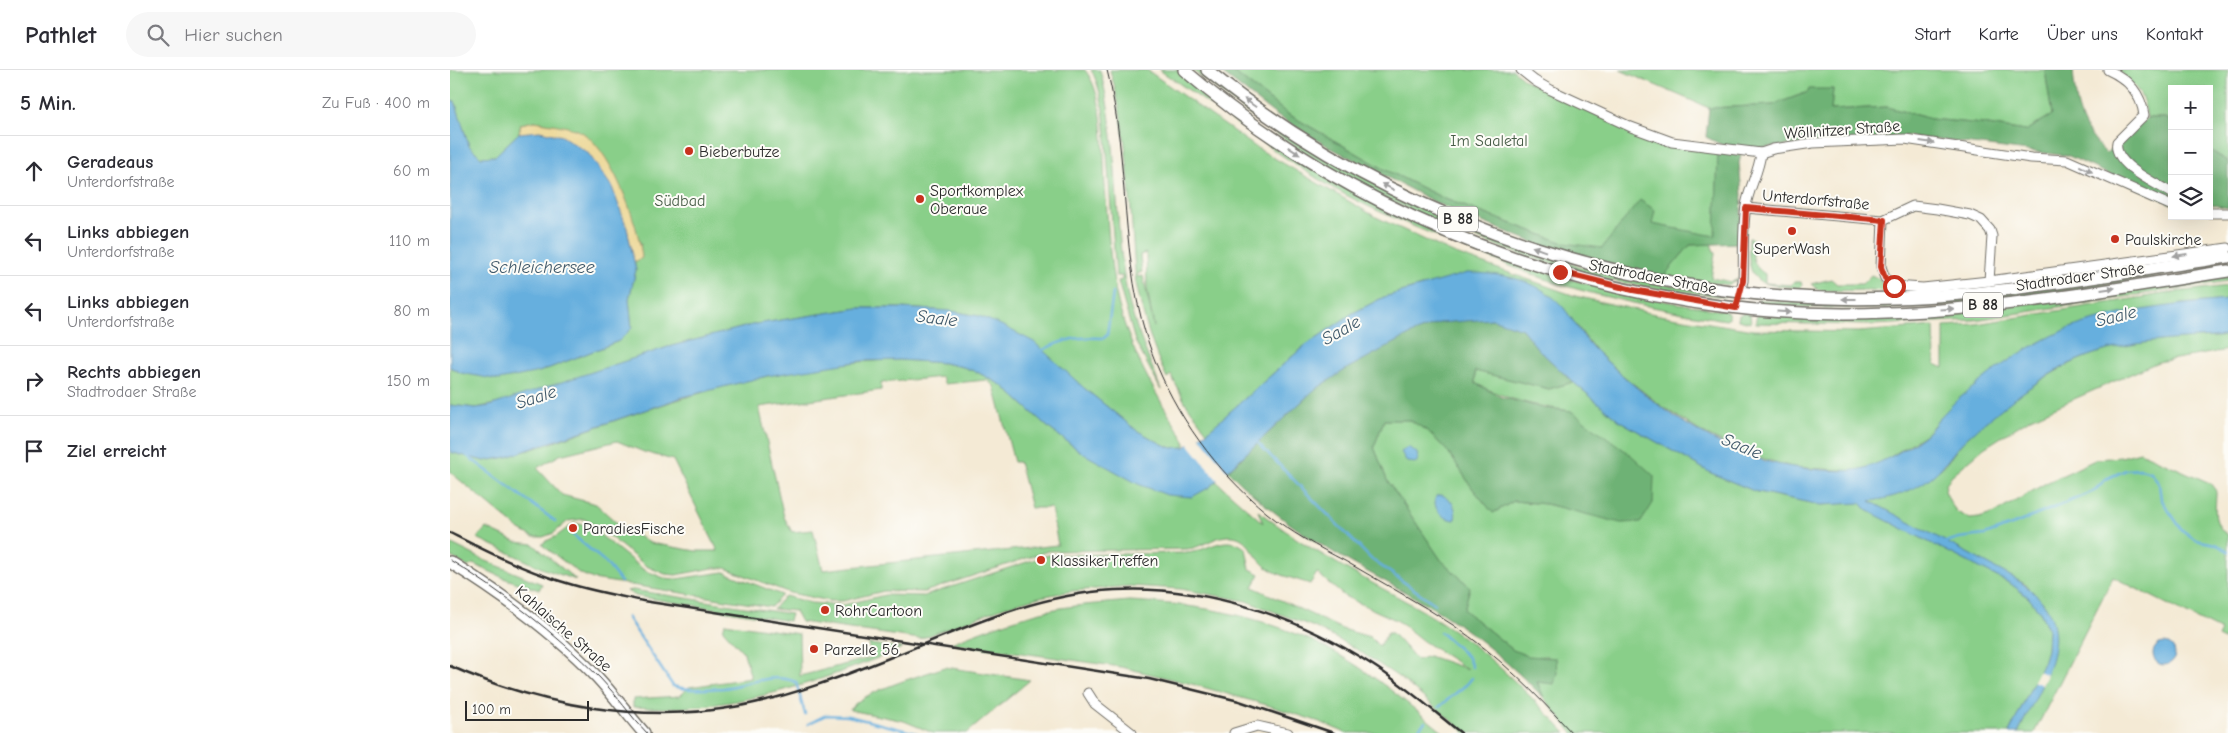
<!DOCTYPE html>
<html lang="de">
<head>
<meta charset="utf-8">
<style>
	body { margin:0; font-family:"Comic Neue",sans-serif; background:#f7f7f7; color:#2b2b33 }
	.controls { position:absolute; right:15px; top:15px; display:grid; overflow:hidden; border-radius:0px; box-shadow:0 5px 20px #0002 }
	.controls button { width:45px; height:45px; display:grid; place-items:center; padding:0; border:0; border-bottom:1px solid #e1e1e2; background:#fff; color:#2b2b33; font:25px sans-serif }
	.scale { position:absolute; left:15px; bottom:12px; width:124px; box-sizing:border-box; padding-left:5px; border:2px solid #2b2b2b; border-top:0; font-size:14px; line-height:18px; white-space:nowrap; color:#2b2b2b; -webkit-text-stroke:4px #fdfcf7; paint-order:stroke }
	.stop { position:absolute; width:15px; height:15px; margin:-11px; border:4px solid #c8321e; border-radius:50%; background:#fff }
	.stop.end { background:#c8321e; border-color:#fff; box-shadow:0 1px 5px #0008 }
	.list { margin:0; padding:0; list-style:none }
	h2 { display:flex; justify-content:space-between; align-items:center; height:65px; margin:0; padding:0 20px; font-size:21px }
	h2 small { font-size:16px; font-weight:400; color:#7c7c81 }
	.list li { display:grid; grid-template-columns:32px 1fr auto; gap:15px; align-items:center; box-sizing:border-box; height:70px; padding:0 20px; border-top:1px solid #e1e1e2 }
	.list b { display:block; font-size:19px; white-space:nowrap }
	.list p { margin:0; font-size:16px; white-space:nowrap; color:#7c7c81 }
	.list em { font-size:16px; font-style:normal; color:#7c7c81 }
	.icon { flex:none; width:28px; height:28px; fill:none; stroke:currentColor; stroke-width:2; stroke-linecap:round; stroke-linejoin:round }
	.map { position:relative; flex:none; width:1778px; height:663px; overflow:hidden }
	header { display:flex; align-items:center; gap:30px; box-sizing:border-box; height:70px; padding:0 25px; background:#fff; border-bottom:1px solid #e1e1e2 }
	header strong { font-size:24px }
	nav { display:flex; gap:28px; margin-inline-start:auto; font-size:18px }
	.search { width:350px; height:45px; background:#f7f7f7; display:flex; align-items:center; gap:12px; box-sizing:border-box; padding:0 18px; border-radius:28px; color:#7c7c81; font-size:19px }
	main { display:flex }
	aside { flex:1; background:#fff }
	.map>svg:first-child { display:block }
</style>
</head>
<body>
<header>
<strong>Pathlet</strong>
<div class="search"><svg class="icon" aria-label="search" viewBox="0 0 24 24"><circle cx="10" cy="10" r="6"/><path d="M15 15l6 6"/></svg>Hier suchen</div>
<nav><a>Start</a><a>Karte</a><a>Über uns</a><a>Kontakt</a></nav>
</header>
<main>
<aside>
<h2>5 Min.<small>Zu Fuß · 400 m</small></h2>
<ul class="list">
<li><svg class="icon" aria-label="ahead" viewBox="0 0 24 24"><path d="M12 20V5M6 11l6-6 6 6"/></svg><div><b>Geradeaus</b><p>Unterdorfstraße</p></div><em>60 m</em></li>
<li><svg class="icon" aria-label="left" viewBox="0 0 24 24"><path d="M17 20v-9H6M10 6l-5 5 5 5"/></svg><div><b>Links abbiegen</b><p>Unterdorfstraße</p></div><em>110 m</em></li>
<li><svg class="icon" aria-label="left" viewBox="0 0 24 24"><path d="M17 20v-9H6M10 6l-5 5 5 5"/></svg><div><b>Links abbiegen</b><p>Unterdorfstraße</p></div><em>80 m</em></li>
<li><svg class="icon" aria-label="right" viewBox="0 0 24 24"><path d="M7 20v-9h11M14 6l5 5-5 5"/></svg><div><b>Rechts abbiegen</b><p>Stadtrodaer Straße</p></div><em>150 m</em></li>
<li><svg class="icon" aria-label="arrive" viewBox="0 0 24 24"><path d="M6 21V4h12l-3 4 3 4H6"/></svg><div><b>Ziel erreicht</b></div></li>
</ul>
</aside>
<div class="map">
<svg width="1778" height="663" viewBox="0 0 1778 663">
	<rect width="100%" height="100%" fill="#fdfcf7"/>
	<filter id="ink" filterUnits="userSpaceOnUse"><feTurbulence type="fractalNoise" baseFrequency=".02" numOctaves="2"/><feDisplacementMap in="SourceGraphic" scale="10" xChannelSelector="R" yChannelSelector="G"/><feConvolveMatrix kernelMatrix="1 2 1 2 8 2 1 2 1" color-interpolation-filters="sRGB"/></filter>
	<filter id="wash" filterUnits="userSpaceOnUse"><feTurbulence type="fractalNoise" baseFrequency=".0096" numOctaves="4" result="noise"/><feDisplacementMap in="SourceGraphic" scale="20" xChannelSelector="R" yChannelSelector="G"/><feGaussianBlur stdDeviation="1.12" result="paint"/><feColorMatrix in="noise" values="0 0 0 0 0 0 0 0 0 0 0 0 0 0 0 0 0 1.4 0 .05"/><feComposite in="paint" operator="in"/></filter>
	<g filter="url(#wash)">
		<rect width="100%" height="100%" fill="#f4ead5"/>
		<g fill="#89cf89" stroke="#5a7d5a" fill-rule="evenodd">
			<path d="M0 0H635C656 26 653 85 655 118 658 153 659 189 666 223 677 277 706 325 735 371V377L722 378 712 374 686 360 634 318 529 246 501 241 451 238H408L306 254 218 277 58 331 26 338 0 335V297L11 303 89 302 169 271 182 258 179 229 186 200 184 192 187 191 191 174 128 60 85 51 71 54 69 63 45 86 31 87 19 76 5 31 0 32Z"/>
			<path d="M641 0H650C670 73 663 149 677 223 684 257 699 287 711 320L685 271 668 211 672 210V206H666C663 170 661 134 658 98 656 72 655 22 641 0Z"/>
			<path d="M660 0H697L807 78 926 147 1003 183 1125 226 1209 245 1303 260 1409 262 1484 256 1485 294 1494 298V256L1526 254 1725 222 1778 216V230L1731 234 1498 339 1476 364 1434 391 1405 401 1342 397 1293 383 1251 362 1210 335 1171 304 1145 280 1112 236 971 216 934 227 903 243 853 277 757 362 735 332 721 305 717 308C702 278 693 246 686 213 680 142 680 68 660 0ZM696 183 697 219 704 257 693 206 688 207 687 204 692 202 690 185Z"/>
			<path d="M709 0H727L808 62 1030 179 1111 207 1191 227 1275 241 1279 244V248L1276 250C1218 241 1162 230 1106 213 1066 199 1026 182 987 166 948 150 907 133 871 111 815 76 764 36 709 0Z"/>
			<path d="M742 0H748L817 52 879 89 1052 170 1104 189 1164 206 1275 225V227C1236 221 1197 219 1159 210 1038 180 916 128 814 55 790 38 766 18 742 0Z"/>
			<path d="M781 0H1063L1075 10 1117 32 1222 76 1268 83 1266 167 1201 154 1160 169 1152 179 1114 173 995 129 934 99 838 44Z"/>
			<path d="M1170 0H1595L1602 45 1575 61 1532 54 1481 49 1437 37 1381 40 1383 19 1358 22 1323 35 1259 38Z"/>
			<path d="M1668 0H1778V92L1759 79V19H1722V52L1716 48H1697C1693 21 1686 18 1668 0Z"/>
			<path d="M1301 167 1303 169C1301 183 1302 196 1315 204V213L1341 215 1344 212H1351L1352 215 1350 218C1310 214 1296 217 1299 168Z"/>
			<path d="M1261 174 1265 184 1261 208 1282 212 1288 209 1279 215 1213 207 1240 175Z"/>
			<path d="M1778 182 1515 219 1448 223 1422 220 1372 221 1367 219 1361 214 1381 209 1387 214H1412L1421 205 1430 209 1434 219 1457 221 1515 217Z"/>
			<path d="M1778 192V197H1774C1666 211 1557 234 1447 238 1401 239 1354 237 1307 235L1309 229 1356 234 1443 233Z"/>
			<path d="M1778 206V211L1525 250 1421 255 1305 253 1307 245 1385 249 1501 244Z"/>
			<path d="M1294 243 1300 244 1301 253 1288 250 1289 245Z"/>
			<path d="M1778 266V280L1708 292 1581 348 1534 378 1501 406 1496 415 1495 421 1501 434 1507 442 1520 449 1529 448 1545 443 1596 413 1647 389 1671 387 1690 382 1760 413 1766 421C1766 438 1761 454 1778 465V572L1768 567 1771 561 1663 507 1584 663H1568L1600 595 1597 538 1575 514 1419 431C1438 429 1473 412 1488 401 1499 393 1506 378 1516 369 1545 341 1582 313 1618 295 1667 269 1724 270 1778 266Z"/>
			<path d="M450 290 494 293 513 297 529 303 553 316 600 359 634 384 760 417 766 411 813 453 808 441C831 458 853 474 878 488 919 513 964 533 1003 560 1045 589 1081 627 1116 663H1016L950 608 906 579 864 557 796 531 731 519 680 516 622 521 590 527 560 535 470 569 351 552 345 541 323 539 335 526 361 533 393 535 435 525 474 526 598 485 737 483C758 481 776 462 796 479L800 499 810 504 803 517 892 559 920 567 929 576 938 563H942L967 590 979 586 1017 599 973 571 948 551 894 526 867 503 860 514C846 509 825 505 814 495 801 483 798 464 777 466 763 467 751 478 737 479L598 481 474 522 434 521 393 531H380L340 523 275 498H263L226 505 215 504 196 496 147 456 134 449 118 451 104 463 93 467H83L70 460 0 402V382L34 391 57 387C77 380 98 375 118 367 225 329 335 291 450 290ZM492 307 494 314 537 310 544 316 564 392H569L581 438H601L608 475 373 500 363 460 342 462 334 447 309 337 431 320V313ZM167 371 194 382 223 390 268 481H246L200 473 168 454 146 434 112 425 87 398 110 385Z"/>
			<path d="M1025 301 1099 319 1123 312 1170 351 1261 403 1304 421 1370 435 1411 432 1417 440 1561 514 1578 527 1590 542 1598 559 1597 580 1593 593 1559 663H1123L1094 628 1087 611 1097 586 1078 587 1063 580 1014 540 1020 517 991 490 937 410 924 377 934 350H960L979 362 999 383 1023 419 1043 443 1064 431 1096 434 1133 442 1121 341C1084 336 1057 330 1025 313Z"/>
			<path d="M124 453 139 456 194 500 214 508 226 509 274 502 332 525 321 537 143 509 129 503 92 475 94 472 107 466Z"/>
			<path d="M36 458 66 472 83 474 126 510 94 499 27 468Z"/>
			<path d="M0 473 34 490 92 514 89 520 56 509 23 494 18 497 0 486Z"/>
			<path d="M183 520 328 542 341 544 339 551 186 526 177 521Z"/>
			<path d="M679 531C766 535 846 552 919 604 945 622 969 643 994 663H896L870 652 817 635 738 613 671 597 501 573C530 561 560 550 591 542 620 535 649 534 679 531Z"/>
			<path d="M275 553 349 564 350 606 420 588 419 574 452 578C366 614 277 644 183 637V629L230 626 239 617 301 608 294 583 273 560Z"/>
			<path d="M495 597 580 610 517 663H483L454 651 400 640C407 623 476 604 495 597Z"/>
		</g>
		<g fill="#6eb275" stroke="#4c6e50">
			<path d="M768 0H781L838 44 934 99 995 129 1114 173 1152 178 1190 130 1205 140 1202 154 1265 166 1268 83 1291 85 1289 93 1292 124 1290 173 1240 175 1213 207 1097 178 990 135 879 77 827 46Z"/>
			<path d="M1595 0H1623C1626 36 1629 57 1656 83L1697 48H1716L1722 52V134L1619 86 1457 66 1305 78 1272 75 1256 67 1259 38 1323 35 1358 22 1359 19H1383L1381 40 1437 37 1481 49 1532 54 1575 61 1602 45Z"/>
			<path d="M1759 79 1778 92V138L1759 134Z"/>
			<path d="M1019 249H1042L1072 259 1088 279 1123 312 1099 319 1025 301V313L1051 327 1093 338 1121 341 1181 385 1204 406 1203 433 1191 452 1171 453 1096 434 1064 431 1043 443 1023 419 999 383 979 362 960 350H934L924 377 937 410 991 490 1020 517 1014 540 1063 580 1078 586 1106 588 1107 603 1104 614 1087 612 1094 628C1067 601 1039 576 1008 554 964 524 915 503 870 474 836 453 806 429 778 401L863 321 898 298 963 263 989 253Z"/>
		</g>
		<path fill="#eeda9e" stroke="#8c8264" d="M85 51C99 54 114 55 127 60 159 71 190 157 192 188L184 192 177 158 69 63 71 54Z"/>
		<g fill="#66afde" stroke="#486d84">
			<path d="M5 31 19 76 31 87 45 86 69 63 90 61 112 66 138 83 162 117 177 158 186 200 179 229 182 258 169 271 89 302 49 310 11 303 0 297V32Z"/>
			<path d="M1017 203C1052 203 1088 209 1113 237 1125 252 1134 270 1148 283 1200 333 1269 386 1343 397 1358 399 1389 402 1404 400 1425 398 1458 378 1475 365 1484 358 1489 347 1498 339 1506 330 1516 323 1525 316 1547 297 1572 281 1598 268 1644 243 1726 234 1778 230V266C1724 270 1669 270 1619 294 1582 312 1548 341 1518 367 1507 376 1500 389 1490 399 1472 418 1446 428 1420 431L1564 508C1637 552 1595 606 1568 663H1559L1593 593 1597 580 1598 559 1590 542 1578 527 1561 514 1426 445 1417 440 1411 433 1370 435 1304 421 1261 403 1170 351 1123 312 1088 279 1072 259 1042 249 989 253 963 263 898 298 863 321 760 417 742 427 717 425 688 414 634 384 600 359 553 316 529 303 513 297 494 293 450 290 412 291 317 306 233 327 57 387 34 391 0 382V335L26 338 39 336 218 277 306 254 408 238H451L501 241 529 246 551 255 584 272 634 318 686 360 712 374 722 378 735 377 757 362 853 277 903 243 934 227Z"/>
			<path d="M958 377 967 383 968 389 966 393 957 392 951 382Z"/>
			<path d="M992 425C1003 430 1007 438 1005 450 992 449 982 439 986 426Z"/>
			<circle cx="1714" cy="584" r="11"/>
		</g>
		<g fill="#f4ead5">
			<path d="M748 364 779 403 769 412 737 372Z"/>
			<path d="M1588 601 1597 605 1592 615 1583 611Z"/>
		</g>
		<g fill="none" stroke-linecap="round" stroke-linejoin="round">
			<g stroke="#66afde" stroke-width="2.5">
				<path d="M591 281C615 268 627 267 654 268L657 265 663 223"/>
				<path d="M807 372 921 489 985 534"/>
				<path d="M16 385 105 451"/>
				<path d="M122 464 156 493 171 512"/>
				<path d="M1493 473 1509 468 1535 465 1567 453 1644 421 1656 409 1676 400 1691 399 1701 402 1709 414 1711 429 1732 460 1746 470 1765 474 1778 481"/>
				<path d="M177 547 223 616C239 621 257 619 273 618 297 615 323 602 346 612L355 644"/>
				<path d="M990 562 1017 586 1022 597"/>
				<path d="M989 637 1017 614 1022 608"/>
				<path d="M358 654 376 645 398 646 466 663"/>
				<path d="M965 663 975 652"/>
			</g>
		</g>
	</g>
	<g filter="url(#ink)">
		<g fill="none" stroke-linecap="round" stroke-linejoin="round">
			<g stroke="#716e66" stroke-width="11">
				<g id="minor">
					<path d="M1071 0 1085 11 1101 20 1181 57 1222 72 1311 83 1323 79 1363 73 1455 69 1581 88 1617 90 1722 136"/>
					<path d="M1658 0C1678 9 1691 24 1694 45L1667 72C1662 94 1705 113 1722 123"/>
					<path d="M1296 138 1433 150 1463 136 1487 139 1520 145 1531 150 1540 160 1542 166 1539 211 1473 218 1444 216 1435 208 1431 197 1433 150"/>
					<path d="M1759 143H1778"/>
					<path d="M1539 211 1778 178"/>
					<path d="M1290 223 1293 211C1294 187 1292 160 1296 136 1299 117 1309 102 1311 83"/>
					<path d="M638 623 645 634 682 663"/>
					<path d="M784 663 807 656 838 663"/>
				</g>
			</g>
			<g stroke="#716e66" stroke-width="14">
				<g id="major">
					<path d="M734 0C926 164 1184 254 1437 243 1551 239 1665 219 1778 201"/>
					<path d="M757 0C950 156 1197 237 1445 228 1556 225 1668 203 1778 187"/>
					<path d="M0 492C53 525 104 562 147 607 164 625 178 645 194 663"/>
				</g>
			</g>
			<use href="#minor" stroke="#fff" stroke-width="9"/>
			<use href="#major" stroke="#fff" stroke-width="11"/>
			<g stroke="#2b2b2b" stroke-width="1">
				<path d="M657 0C681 92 668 192 702 283 725 345 766 401 817 443 840 462 868 477 895 491 931 512 968 532 1003 555 1048 585 1086 624 1122 663"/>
				<path d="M0 490C55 524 104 562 150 608 167 625 180 646 197 663"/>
			</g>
			<g stroke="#2b2b2b" stroke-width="2.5">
				<path d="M0 463C36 481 71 499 110 511 137 520 165 525 193 531L699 609 789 631 884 663"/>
				<path d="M0 596C90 636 192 654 290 636 341 626 391 607 439 588 512 559 585 524 665 520 754 515 847 546 921 594 953 614 981 639 1011 663"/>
			</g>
		</g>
		<defs><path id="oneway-solid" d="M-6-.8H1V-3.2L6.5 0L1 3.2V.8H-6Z" transform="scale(1.25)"/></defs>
		<g fill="#a0a0a0">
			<use href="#oneway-solid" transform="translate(800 33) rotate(-145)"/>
			<use href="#oneway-solid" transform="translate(1477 72) rotate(8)"/>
			<use href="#oneway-solid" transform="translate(844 81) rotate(33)"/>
			<use href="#oneway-solid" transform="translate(1636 99) rotate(26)"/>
			<use href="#oneway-solid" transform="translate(938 117) rotate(-153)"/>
			<use href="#oneway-solid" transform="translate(1089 179) rotate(-160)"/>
			<use href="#oneway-solid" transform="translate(1730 185) rotate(172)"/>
			<use href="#oneway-solid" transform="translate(1658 219) rotate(-8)"/>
			<use href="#oneway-solid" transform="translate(1399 229) rotate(-180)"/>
			<use href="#oneway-solid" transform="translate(1497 239) rotate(-4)"/>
			<use href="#oneway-solid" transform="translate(1334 242) rotate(3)"/>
		</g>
	</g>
	<g fill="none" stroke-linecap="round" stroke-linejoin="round" filter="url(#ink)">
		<path stroke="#c8321e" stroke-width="6" d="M1110 202 1183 220 1286 238 1293 211 1296 138 1434 150 1431 197 1435 208 1444 216"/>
	</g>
	<g fill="#c8321e" stroke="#fdfcf7" stroke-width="2">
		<circle cx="239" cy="81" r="5"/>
		<circle cx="470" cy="129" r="5"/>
		<circle cx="1342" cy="161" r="5"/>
		<circle cx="1665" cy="169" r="5"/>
		<circle cx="123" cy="458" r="5"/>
		<circle cx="591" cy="490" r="5"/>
		<circle cx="375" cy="540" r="5"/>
		<circle cx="364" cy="579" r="5"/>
	</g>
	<g text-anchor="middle" stroke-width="4" stroke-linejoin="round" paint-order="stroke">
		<g fill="#fdfcf7" stroke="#6a6a68" stroke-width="1">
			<rect x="988" y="136.5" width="40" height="25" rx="4"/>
			<rect x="1513" y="222.5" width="40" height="25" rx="4"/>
		</g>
		<g font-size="15" font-weight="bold" fill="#2b2b2b">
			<text x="1008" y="154">B 88</text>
			<text x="1533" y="240">B 88</text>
		</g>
		<g font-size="16" fill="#2b2b2b" stroke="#fdfcf7">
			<text transform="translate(1392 59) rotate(-4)" y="6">Wöllnitzer Straße</text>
			<text transform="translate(1366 129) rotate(5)" y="6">Unterdorfstraße</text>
			<text transform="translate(1203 206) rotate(11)" y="6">Stadtrodaer Straße</text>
			<text transform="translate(1630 206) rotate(-8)" y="6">Stadtrodaer Straße</text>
			<text transform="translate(114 558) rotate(41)" y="6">Kahlaische Straße</text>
		</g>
		<g font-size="16" fill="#475c47" stroke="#fdfcf7">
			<text x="1039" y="76">Im Saaletal</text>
			<text x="230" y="136">Südbad</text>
		</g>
		<g font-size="16" fill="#2b2b2b" stroke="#fdfcf7" text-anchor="start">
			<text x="249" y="87">Bieberbutze</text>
			<text x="480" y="126">Sportkomplex<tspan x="480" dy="18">Oberaue</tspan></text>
			<text x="1675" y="175">Paulskirche</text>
			<text x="1342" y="184" text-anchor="middle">SuperWash</text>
			<text x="133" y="464">ParadiesFische</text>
			<text x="601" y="496">KlassikerTreffen</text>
			<text x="385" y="546">RohrCartoon</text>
			<text x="374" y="585">Parzelle 56</text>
		</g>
		<g font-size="18" font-style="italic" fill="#40596a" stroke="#fdfcf7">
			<text x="92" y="203">Schleichersee</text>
			<text transform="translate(1666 246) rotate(-14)" y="6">Saale</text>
			<text transform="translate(487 248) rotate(7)" y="6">Saale</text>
			<text transform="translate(891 260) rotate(-30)" y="6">Saale</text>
			<text transform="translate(86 327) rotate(-18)" y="6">Saale</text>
			<text transform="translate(1292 376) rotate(22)" y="6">Saale</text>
		</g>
	</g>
</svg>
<div class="controls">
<button>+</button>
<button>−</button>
<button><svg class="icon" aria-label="layers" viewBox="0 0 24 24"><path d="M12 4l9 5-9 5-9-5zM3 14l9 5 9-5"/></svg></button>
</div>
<div class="scale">100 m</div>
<div class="stop" style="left:1444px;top:216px"></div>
<div class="stop end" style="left:1110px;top:202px"></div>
</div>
</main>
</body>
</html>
